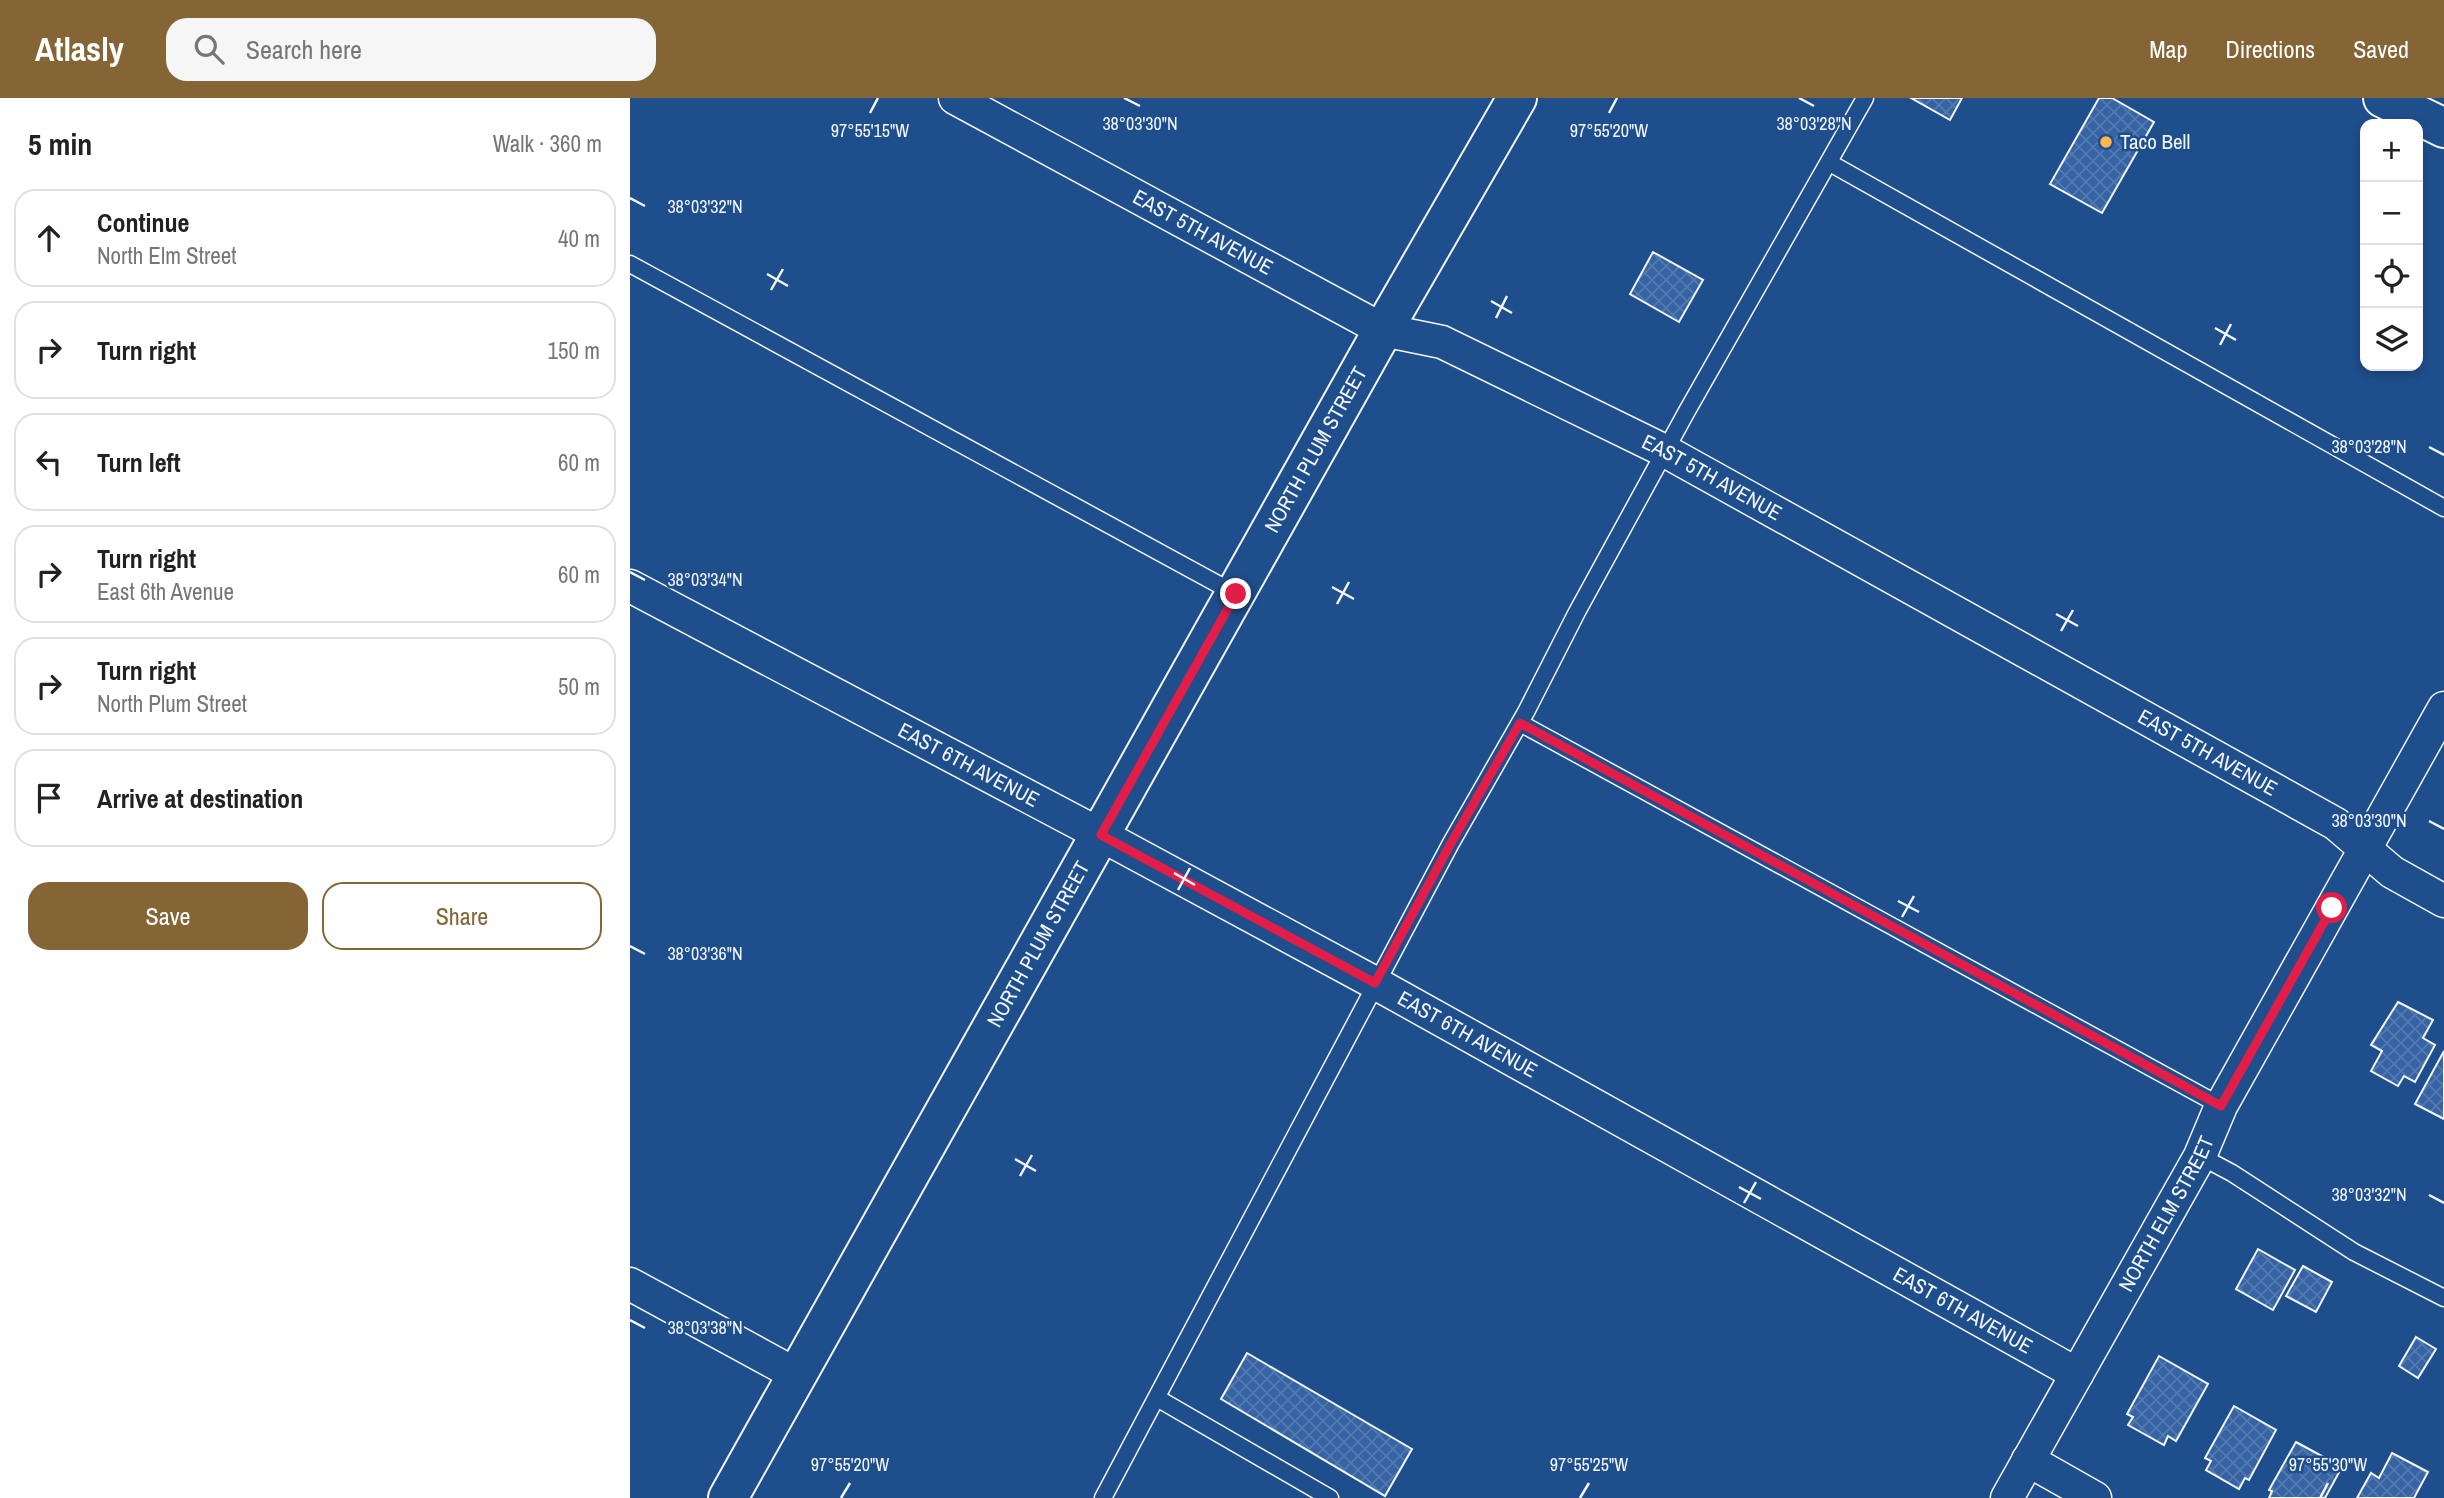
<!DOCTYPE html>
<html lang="en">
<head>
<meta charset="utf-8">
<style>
	body { margin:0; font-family:"Archivo Narrow",sans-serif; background:#f6f6f6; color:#222 }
	.controls { position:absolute; right:21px; top:21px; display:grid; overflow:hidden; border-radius:14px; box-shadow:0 4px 10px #0003 }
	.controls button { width:63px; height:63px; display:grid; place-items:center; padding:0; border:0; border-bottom:2px solid #e0e0e0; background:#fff; color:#222; font:35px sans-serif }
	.stop { position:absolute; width:21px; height:21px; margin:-16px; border:5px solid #e11d48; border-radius:50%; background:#fff }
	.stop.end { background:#e11d48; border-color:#fff; box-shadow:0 2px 7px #0008 }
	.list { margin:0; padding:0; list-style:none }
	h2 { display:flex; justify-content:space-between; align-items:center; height:91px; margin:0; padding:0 28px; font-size:30px }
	h2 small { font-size:23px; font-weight:400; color:#767676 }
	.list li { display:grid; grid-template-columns:46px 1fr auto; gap:21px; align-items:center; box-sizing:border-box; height:98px; margin:0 14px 14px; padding:0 14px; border:2px solid #e0e0e0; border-radius:21px }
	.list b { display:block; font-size:26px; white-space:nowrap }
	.list p { margin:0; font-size:23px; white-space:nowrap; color:#767676 }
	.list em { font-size:23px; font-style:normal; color:#767676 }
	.actions { display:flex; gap:14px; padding:21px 28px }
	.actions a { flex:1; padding:16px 0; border:2px solid #856535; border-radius:21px; text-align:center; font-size:24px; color:#856535 }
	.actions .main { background:#856535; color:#fff }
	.icon { flex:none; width:38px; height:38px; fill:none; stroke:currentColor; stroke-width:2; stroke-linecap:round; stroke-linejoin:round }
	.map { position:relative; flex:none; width:1814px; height:1400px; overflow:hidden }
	header { display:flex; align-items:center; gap:42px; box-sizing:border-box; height:98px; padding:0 35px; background:#856535; color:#fff }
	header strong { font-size:33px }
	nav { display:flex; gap:38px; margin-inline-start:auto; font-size:24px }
	.search { width:490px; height:63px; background:#f6f6f6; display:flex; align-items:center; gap:18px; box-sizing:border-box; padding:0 24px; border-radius:21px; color:#767676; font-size:26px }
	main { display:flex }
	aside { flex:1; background:#fff }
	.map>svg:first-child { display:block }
</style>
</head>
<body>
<header>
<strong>Atlasly</strong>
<div class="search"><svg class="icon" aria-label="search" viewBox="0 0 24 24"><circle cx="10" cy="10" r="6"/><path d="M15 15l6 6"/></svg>Search here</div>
<nav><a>Map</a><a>Directions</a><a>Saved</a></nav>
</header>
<main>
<aside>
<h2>5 min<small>Walk · 360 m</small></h2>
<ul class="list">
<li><svg class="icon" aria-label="ahead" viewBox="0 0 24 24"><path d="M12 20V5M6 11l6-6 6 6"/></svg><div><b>Continue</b><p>North Elm Street</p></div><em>40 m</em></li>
<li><svg class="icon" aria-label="right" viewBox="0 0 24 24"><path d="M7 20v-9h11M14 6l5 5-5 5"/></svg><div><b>Turn right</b></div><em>150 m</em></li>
<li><svg class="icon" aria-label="left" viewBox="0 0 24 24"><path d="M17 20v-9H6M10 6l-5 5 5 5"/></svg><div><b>Turn left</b></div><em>60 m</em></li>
<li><svg class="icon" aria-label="right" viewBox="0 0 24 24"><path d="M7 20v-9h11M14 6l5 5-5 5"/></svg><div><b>Turn right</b><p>East 6th Avenue</p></div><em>60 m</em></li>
<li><svg class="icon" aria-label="right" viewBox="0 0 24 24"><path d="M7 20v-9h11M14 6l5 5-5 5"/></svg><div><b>Turn right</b><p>North Plum Street</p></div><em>50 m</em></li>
<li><svg class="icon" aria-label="arrive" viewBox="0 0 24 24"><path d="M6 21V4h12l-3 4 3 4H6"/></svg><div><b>Arrive at destination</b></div></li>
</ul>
<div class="actions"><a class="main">Save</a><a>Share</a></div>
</aside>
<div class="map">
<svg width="1814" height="1400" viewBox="0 0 1814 1400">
	<defs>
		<pattern id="building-cross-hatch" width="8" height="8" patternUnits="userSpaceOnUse" patternTransform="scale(1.75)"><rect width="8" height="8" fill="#3563a3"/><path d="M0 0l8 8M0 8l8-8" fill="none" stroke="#537ab1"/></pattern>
	</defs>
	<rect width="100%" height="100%" fill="#1f4e8c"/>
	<g fill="url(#building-cross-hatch)" stroke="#f2f6ff" stroke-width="2">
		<path d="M1281 0H1332L1320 22Z"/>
		<path d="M1469 0H1482L1524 24 1472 115 1420 86Z"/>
		<path d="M1023 154 1073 182 1049 224 1000 196Z"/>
		<path d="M1768 904 1803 922 1793 940 1805 947 1785 984 1774 978 1768 988 1741 973 1752 953 1741 947Z"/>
		<path d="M1814 953V1021L1785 1006Z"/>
		<path d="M1628 1151 1665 1172 1643 1212 1606 1191Z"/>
		<path d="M1673 1168 1702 1184 1686 1214 1656 1198Z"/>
		<path d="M1786 1239 1806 1251 1788 1280 1769 1268Z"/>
		<path d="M617 1255 782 1351 755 1398 591 1301Z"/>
		<path d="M1529 1258 1578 1286 1546 1343 1538 1338 1534 1347 1498 1327 1503 1319 1497 1316Z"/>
		<path d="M1604 1308 1646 1332 1619 1382 1615 1380 1609 1391 1576 1372 1581 1363 1575 1360Z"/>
		<path d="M1666 1344 1712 1369 1695 1400H1639L1642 1393 1639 1392Z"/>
		<path d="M1762 1355 1798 1374 1784 1400H1727L1741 1375 1749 1380Z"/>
	</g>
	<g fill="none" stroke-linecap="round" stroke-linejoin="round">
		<g stroke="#f2f6ff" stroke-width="19">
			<g id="lane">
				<path d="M1200 65 1814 410"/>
				<path d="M0 166 606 496"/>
				<path d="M890 625 1591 1008"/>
				<path d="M1570 1058 1602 1075 1724 1154 1814 1200"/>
				<path d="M527 1300 700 1400"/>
				<path d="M473 1400 821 745 896 614 947 514 1057 313 1235 0"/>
			</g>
		</g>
		<g stroke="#f2f6ff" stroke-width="35">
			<g id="street">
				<path id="s1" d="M325 0 753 232 812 244 1035 353 1706 726 1762 774 1814 803"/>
				<path id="s2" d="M0 488 471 737 745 885 1447 1276"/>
				<path d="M0 1186 167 1277"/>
				<path d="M1398 1362 1465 1400"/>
				<path id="s3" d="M1377 1400 1570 1058 1591 1008 1814 610"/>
			</g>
		</g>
		<g stroke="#f2f6ff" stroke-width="42">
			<g id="secondary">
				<path d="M1753 0 1814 30"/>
				<path id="s4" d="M98 1400 753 232 887 0"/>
			</g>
		</g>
		<use href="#lane" stroke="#1f4e8c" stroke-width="16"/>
		<use href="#street" stroke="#1f4e8c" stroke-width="32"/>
		<use href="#secondary" stroke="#1f4e8c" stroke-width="38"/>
	</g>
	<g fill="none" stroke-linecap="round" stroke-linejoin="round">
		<path stroke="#e11d48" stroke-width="9" d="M606 496 471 737 745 885 821 745 890 625 1591 1008 1702 810"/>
	</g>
	<path fill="none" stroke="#f2f6ff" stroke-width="2.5" d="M494 0 510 8M1169 0 1184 8M240 15 248 0M979 15 987 0M0 100 15 108M137 176 158 188M141 192 153 171M861 203 882 215M866 220 877 198M1585 230 1606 242M1590 247 1601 226M1799 349 1814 357M0 474 15 482M702 489 724 501M707 506 719 484M1426 516 1448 528M1431 533 1443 512M1799 723 1814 731M544 775 565 787M548 792 560 770M1268 803 1289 814M1272 819 1284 798M0 848 15 856M385 1061 406 1073M390 1078 402 1057M1109 1089 1131 1101M1799 1097 1814 1105M1114 1105 1126 1084M0 1222 15 1230M211 1400 220 1385M950 1400 959 1385M1690 1400 1698 1385"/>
	<circle fill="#ffb74d" stroke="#1f4e8c" stroke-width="2.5" cx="1476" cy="44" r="7"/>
	<g text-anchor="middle" stroke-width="5" stroke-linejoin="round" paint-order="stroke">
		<g font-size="21" fill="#f2f6ff" stroke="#1f4e8c" text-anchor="start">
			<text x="1490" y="51">Taco Bell</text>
		</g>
		<g font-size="21" fill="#f2f6ff" stroke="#1f4e8c">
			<text dy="7" stroke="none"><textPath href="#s1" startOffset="282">EAST 5TH AVENUE</textPath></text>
			<text dy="7" stroke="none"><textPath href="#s4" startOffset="1202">NORTH PLUM STREET</textPath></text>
			<text dy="7" stroke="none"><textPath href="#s1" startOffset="849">EAST 5TH AVENUE</textPath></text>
			<text dy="7" stroke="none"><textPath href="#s1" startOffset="1416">EAST 5TH AVENUE</textPath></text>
			<text dy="7" stroke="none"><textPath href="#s2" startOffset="383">EAST 6TH AVENUE</textPath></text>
			<text dy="7" stroke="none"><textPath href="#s4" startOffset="635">NORTH PLUM STREET</textPath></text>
			<text dy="7" stroke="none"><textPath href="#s2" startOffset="950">EAST 6TH AVENUE</textPath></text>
			<text dy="7" stroke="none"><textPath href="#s3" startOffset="326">NORTH ELM STREET</textPath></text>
			<text dy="7" stroke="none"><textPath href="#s2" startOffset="1517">EAST 6TH AVENUE</textPath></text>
		</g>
	</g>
	<g font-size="18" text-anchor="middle" fill="#f2f6ff" stroke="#1f4e8c" stroke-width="5" stroke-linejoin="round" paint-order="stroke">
		<text x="1184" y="32">38°03'28"N</text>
		<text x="510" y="32">38°03'30"N</text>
		<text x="240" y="39">97°55'15"W</text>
		<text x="979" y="39">97°55'20"W</text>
		<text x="75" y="115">38°03'32"N</text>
		<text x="1739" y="355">38°03'28"N</text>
		<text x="75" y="488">38°03'34"N</text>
		<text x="1739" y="729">38°03'30"N</text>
		<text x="75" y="862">38°03'36"N</text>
		<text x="1739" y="1103">38°03'32"N</text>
		<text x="75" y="1236">38°03'38"N</text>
		<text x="220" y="1373">97°55'20"W</text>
		<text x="959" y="1373">97°55'25"W</text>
		<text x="1698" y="1373">97°55'30"W</text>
	</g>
</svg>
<div class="controls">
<button>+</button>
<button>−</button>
<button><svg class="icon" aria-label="locate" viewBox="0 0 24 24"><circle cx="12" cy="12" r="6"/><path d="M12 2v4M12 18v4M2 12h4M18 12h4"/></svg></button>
<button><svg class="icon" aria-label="layers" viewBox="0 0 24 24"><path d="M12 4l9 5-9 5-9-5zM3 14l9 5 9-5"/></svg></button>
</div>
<div class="stop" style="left:1702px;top:810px"></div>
<div class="stop end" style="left:606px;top:496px"></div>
</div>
</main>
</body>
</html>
